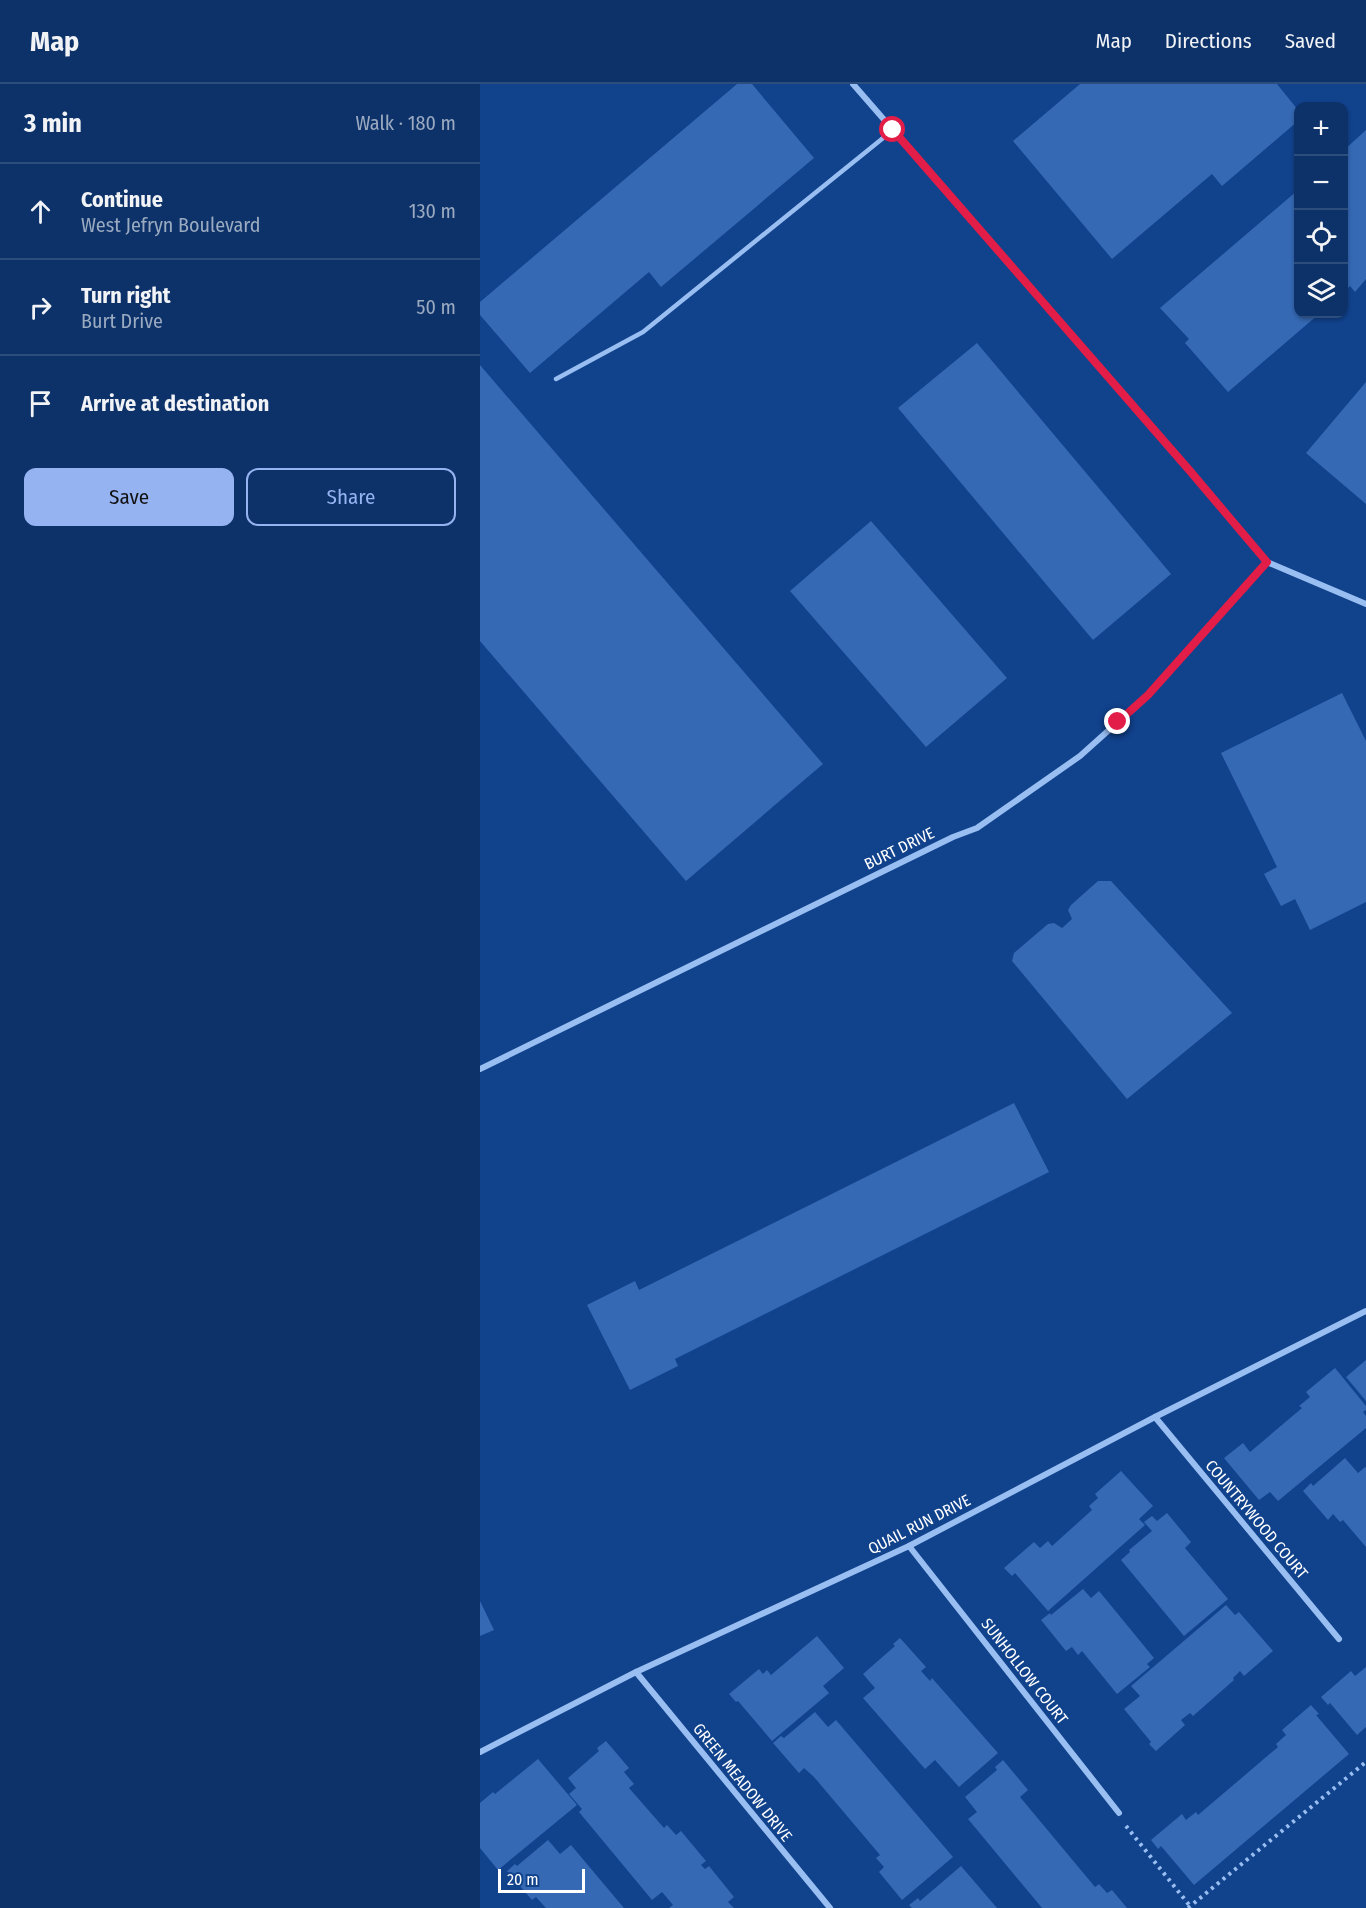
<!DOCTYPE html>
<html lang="en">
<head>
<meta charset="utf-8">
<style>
	body { margin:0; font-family:"Fira Sans Condensed",sans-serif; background:#163a6f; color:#f1f3f6 }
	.controls { position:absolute; right:18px; top:18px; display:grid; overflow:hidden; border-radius:12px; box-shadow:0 2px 4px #0004 }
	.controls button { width:54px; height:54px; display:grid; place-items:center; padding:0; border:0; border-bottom:2px solid #2d4d7d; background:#0d3269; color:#f1f3f6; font:30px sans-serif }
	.scale { position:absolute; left:18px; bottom:15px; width:87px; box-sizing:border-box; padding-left:6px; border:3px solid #fff; border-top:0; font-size:16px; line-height:21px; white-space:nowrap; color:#fff; -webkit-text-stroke:4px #11428c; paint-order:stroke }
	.stop { position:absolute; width:18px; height:18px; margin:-14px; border:4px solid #e11d48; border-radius:50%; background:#fff }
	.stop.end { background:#e11d48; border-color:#fff; box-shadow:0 2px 6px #0008 }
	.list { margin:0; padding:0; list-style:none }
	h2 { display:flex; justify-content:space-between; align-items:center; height:78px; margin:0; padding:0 24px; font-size:26px }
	h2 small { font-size:20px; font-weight:400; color:#9aaac0 }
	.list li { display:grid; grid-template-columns:39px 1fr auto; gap:18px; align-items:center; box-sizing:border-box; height:96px; padding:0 24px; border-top:2px solid #2d4d7d }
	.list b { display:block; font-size:22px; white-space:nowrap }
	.list p { margin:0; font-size:20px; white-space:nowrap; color:#9aaac0 }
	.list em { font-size:20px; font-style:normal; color:#9aaac0 }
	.actions { display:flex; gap:12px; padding:18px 24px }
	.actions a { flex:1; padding:14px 0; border:2px solid #95b2f1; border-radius:12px; text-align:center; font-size:21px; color:#95b2f1 }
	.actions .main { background:#95b2f1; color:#111 }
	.icon { flex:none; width:33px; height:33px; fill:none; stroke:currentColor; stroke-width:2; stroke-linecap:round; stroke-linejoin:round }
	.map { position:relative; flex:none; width:886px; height:1824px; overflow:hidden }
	header { display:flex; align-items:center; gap:36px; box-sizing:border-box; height:84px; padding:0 30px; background:#0d3269; border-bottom:2px solid #2d4d7d }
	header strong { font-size:28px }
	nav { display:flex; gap:33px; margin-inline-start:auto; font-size:21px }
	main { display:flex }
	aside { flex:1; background:#0d3269 }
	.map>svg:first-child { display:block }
</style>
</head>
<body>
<header>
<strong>Map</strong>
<nav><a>Map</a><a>Directions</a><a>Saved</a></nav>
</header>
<main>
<aside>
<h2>3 min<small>Walk · 180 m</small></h2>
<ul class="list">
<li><svg class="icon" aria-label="ahead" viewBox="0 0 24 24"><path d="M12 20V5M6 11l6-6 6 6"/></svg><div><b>Continue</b><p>West Jefryn Boulevard</p></div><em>130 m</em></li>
<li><svg class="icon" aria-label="right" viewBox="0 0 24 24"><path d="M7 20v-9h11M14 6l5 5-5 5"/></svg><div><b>Turn right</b><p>Burt Drive</p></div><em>50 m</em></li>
<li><svg class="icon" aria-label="arrive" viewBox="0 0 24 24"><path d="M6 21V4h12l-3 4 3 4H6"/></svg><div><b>Arrive at destination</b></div></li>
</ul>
<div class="actions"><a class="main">Save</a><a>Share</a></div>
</aside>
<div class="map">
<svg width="886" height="1824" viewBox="0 0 886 1824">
	<rect width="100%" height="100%" fill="#11428c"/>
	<g fill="#3569b4">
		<path d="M257 0H272L334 74 181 203 169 188 50 289 0 231V218Z"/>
		<path d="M600 0H797L818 26V37L742 102 732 90 632 175 533 57Z"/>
		<path d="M886 46V195L875 208 870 202 864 208V66Z"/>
		<path d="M818 106V230H839L748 308 705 259 709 255 680 224Z"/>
		<path d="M497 259 691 490 613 556 418 324Z"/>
		<path d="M0 281 343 680 206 797 0 557Z"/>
		<path d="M886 298V420L826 369Z"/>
		<path d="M391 437 527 594 446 663 310 507Z"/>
		<path d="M862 609 886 657V818L830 846 815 815 801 822 784 790 797 783 741 669Z"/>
		<path d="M618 797H631L752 929 647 1015 532 877 534 869 568 840 574 839 582 844 592 835 588 826 591 821Z"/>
		<path d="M534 1019 569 1088 195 1275 198 1282 150 1306 107 1221 155 1197 159 1206Z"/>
		<path d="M886 1276V1317L866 1293Z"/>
		<path d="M855 1284 886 1322V1326L883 1328 886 1332V1344L798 1417 790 1408 779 1416 744 1374 763 1359 770 1368 822 1324 819 1322 830 1313 826 1308Z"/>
		<path d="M865 1374 878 1389 885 1383 886 1384V1463L863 1436 860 1438 853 1430 848 1436 823 1407 831 1399 833 1402Z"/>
		<path d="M641 1387 673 1422 659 1435 665 1441 568 1527 535 1489 532 1492 524 1484 554 1458 560 1464 568 1457 572 1462 612 1426 609 1422 618 1414 615 1410Z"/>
		<path d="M687 1429 711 1458 705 1464 748 1515 704 1552 641 1476 650 1468 649 1466 672 1447 664 1438 672 1432 677 1437Z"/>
		<path d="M603 1505 611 1514 619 1507 674 1574 667 1580 670 1583 637 1610 602 1567 598 1571 592 1563 586 1567 561 1536 570 1529 571 1531Z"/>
		<path d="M0 1517 14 1546 0 1552Z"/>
		<path d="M746 1521 755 1531 759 1528 793 1567 764 1592 760 1587 753 1594 754 1596 713 1632 710 1629 701 1636 705 1641 676 1667 669 1660 671 1658 644 1625 660 1612 651 1602Z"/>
		<path d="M337 1552 364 1584 343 1602 349 1609 292 1657 258 1617 256 1618 249 1610 279 1585 283 1590 287 1586 291 1591Z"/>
		<path d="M420 1554 446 1583 441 1587 450 1597 452 1594 518 1669 479 1703 455 1676 445 1685 383 1614 395 1604 383 1590 415 1562 413 1560Z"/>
		<path d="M886 1583V1643L877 1651 850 1619 848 1621 841 1613 871 1587 875 1592Z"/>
		<path d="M831 1621 839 1630 836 1631 869 1670 714 1801 681 1762 678 1765 671 1756 702 1730 706 1736 716 1728 718 1731 798 1663 796 1660 806 1651 802 1646Z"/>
		<path d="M335 1628 348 1643 356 1636 473 1773 422 1816 399 1788 404 1783 396 1774 400 1771 334 1693 324 1684 319 1689 293 1659 301 1652 304 1654Z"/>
		<path d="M126 1657 149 1684 144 1688 154 1700 149 1704 184 1744 187 1741 196 1751 201 1747 226 1777 221 1781 225 1785 229 1782 254 1813 248 1818 254 1824H189L193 1821 182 1808 172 1816 99 1728 102 1725 89 1710 96 1704 88 1694 119 1667 117 1664Z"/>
		<path d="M58 1675 97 1721 18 1786 0 1764V1719L13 1708 15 1710Z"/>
		<path d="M523 1676 548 1706 540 1713 615 1803 619 1800 627 1809 632 1806 647 1824H562L488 1735 497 1728 485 1713 517 1686 515 1683Z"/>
		<path d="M68 1756 80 1770 91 1761 144 1824H66L56 1813 52 1816 27 1787 35 1780 37 1782Z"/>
		<path d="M481 1782 517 1824H432L429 1821 438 1814 440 1817Z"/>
	</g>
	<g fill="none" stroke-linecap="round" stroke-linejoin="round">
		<g stroke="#99bef2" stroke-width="4" stroke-dasharray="3 4.5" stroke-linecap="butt">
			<path d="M646 1742 710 1822"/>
			<path d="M708 1824 886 1678"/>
		</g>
		<path stroke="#99bef2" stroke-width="4.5" d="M76 295 163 248 413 46"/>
		<g stroke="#99bef2" stroke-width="6">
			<path d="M373 0 710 387 787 478 886 520"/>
			<path d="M0 985 473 753 497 744 600 672 668 611 787 478"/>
			<path d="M675 1333 859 1555"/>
			<path d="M429 1462 639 1729"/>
			<path d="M156 1588 350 1824"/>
			<path d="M0 1668 156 1588 429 1462 675 1333 886 1227"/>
		</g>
	</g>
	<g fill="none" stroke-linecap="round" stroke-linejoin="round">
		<path stroke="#e11d48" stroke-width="8" d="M413 46 710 387 787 478 668 611 638 638"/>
	</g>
	<g text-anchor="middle" stroke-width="4.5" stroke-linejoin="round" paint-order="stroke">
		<g font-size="16" fill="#fff" stroke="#11428c">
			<text transform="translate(419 764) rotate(-26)" y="6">BURT DRIVE</text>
			<text transform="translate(777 1435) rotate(50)" y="6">COUNTRYWOOD COURT</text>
			<text transform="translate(439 1440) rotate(-27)" y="6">QUAIL RUN DRIVE</text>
			<text transform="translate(545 1587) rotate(52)" y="6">SUNHOLLOW COURT</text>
			<text transform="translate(263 1698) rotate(51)" y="6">GREEN MEADOW DRIVE</text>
		</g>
	</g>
</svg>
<div class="controls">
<button>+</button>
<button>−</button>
<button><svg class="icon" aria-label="locate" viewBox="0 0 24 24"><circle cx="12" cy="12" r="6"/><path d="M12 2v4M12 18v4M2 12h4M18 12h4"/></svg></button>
<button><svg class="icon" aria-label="layers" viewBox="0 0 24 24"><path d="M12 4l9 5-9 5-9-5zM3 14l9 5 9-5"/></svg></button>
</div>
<div class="scale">20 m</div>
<div class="stop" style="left:413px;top:46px"></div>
<div class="stop end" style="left:638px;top:638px"></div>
</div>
</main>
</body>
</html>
